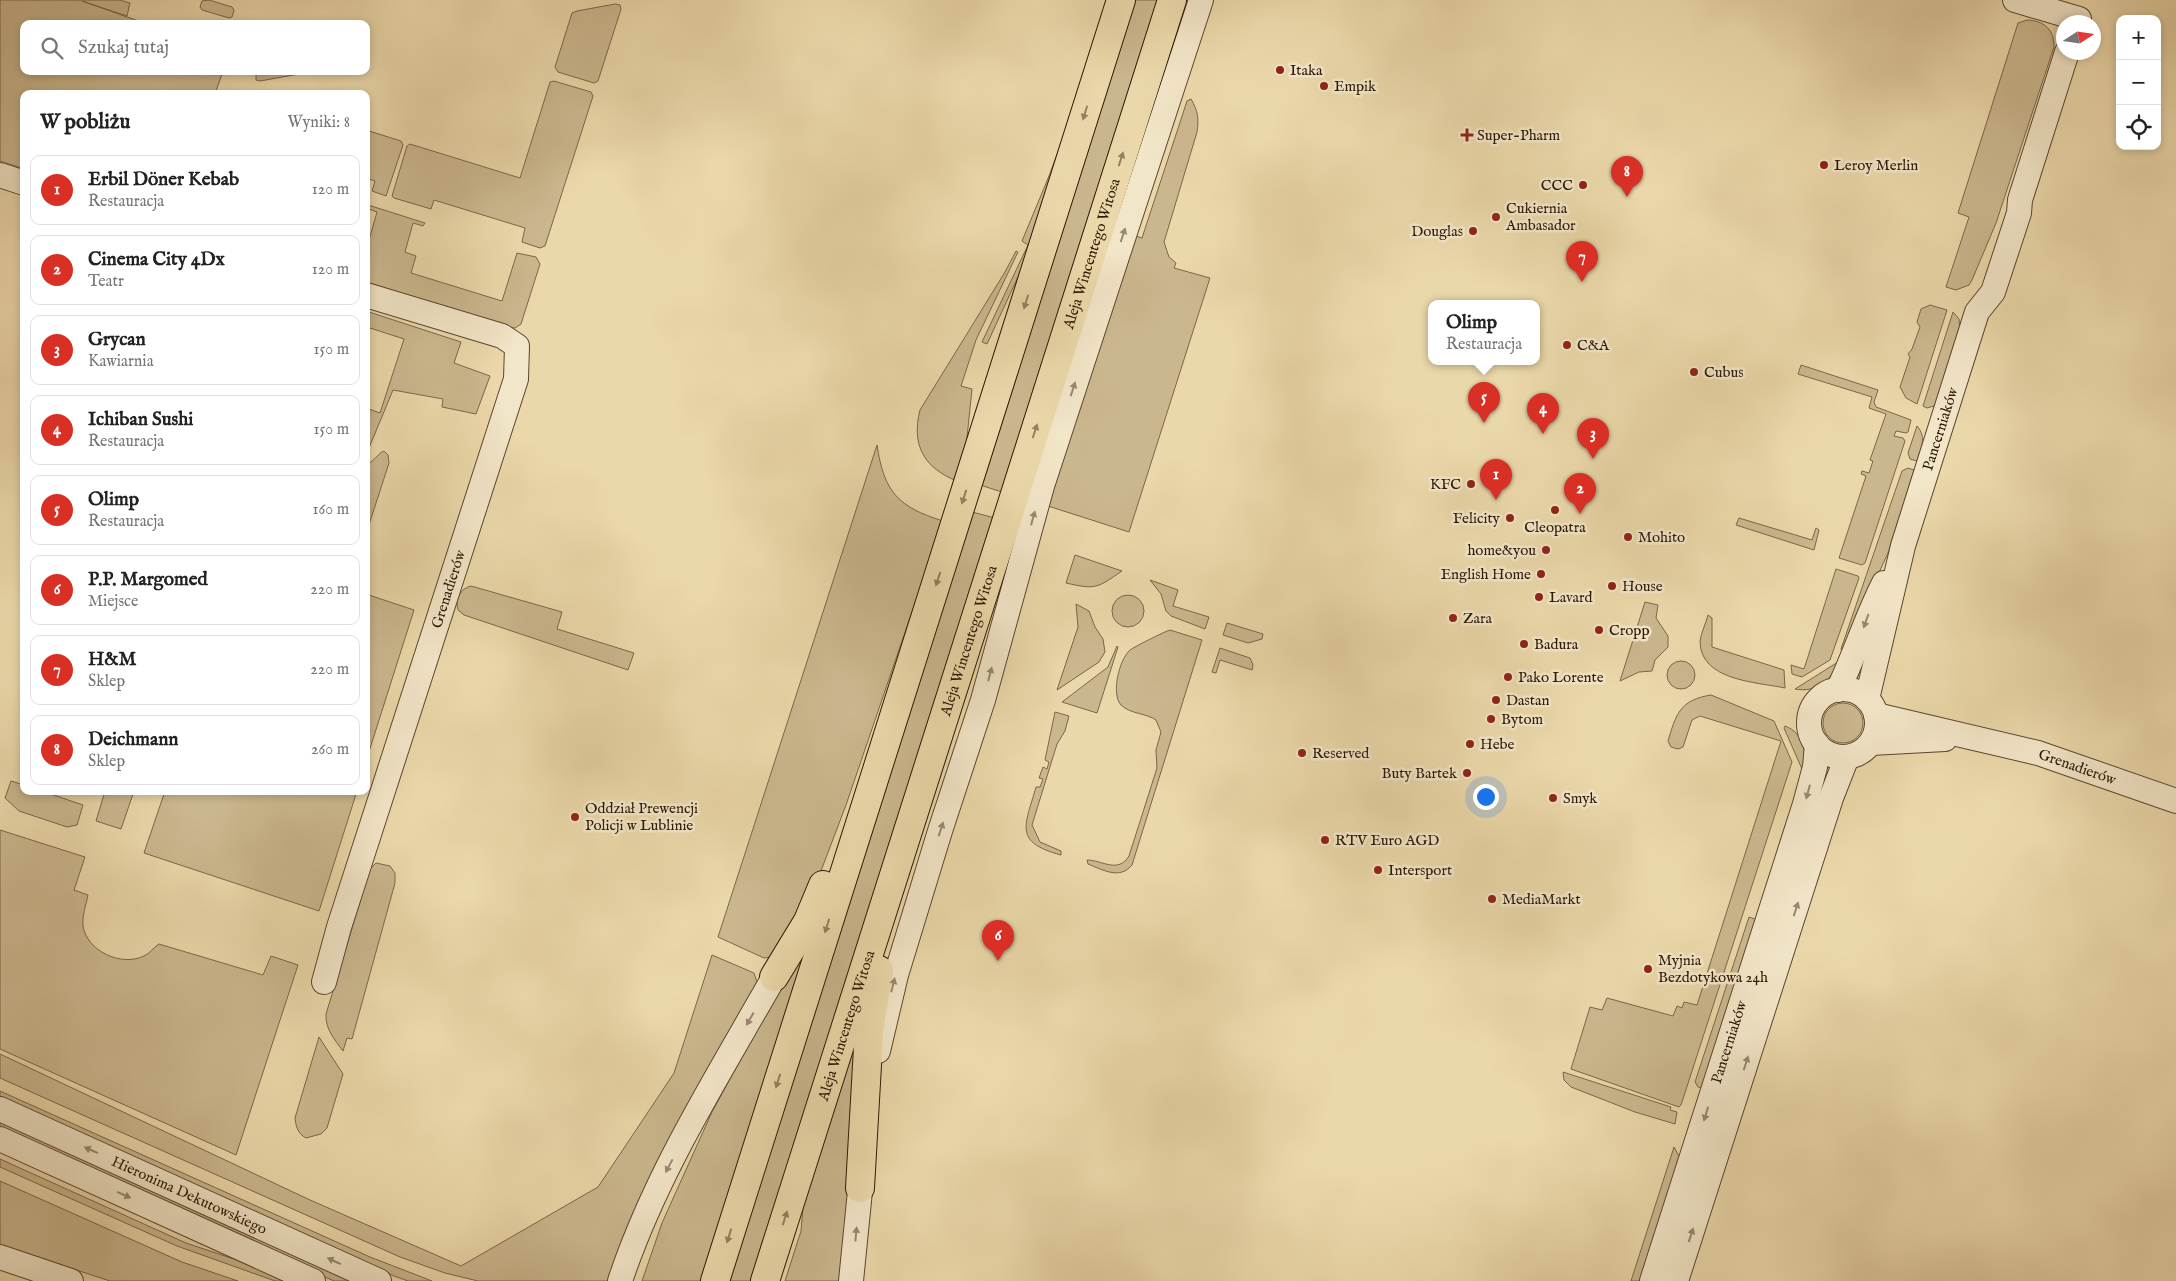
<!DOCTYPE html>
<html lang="pl">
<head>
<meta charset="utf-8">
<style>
	body { margin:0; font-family:"IM FELL English",serif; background:#f2f2f2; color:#222 }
	.controls { position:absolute; right:15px; top:15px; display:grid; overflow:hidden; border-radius:10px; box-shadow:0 2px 8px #0003 }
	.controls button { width:45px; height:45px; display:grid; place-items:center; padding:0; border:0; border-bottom:1px solid #e0e0e0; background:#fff; color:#222; font:25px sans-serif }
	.compass { position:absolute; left:2056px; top:15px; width:45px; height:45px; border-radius:50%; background:#fff; box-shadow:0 2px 8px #0003; rotate:78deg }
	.you { position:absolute; left:1485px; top:796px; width:18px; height:18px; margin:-12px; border:4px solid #fff; border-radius:50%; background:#1a73e8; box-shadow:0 0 0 8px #1a73e833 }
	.badge { display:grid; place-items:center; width:32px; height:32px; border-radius:50%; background:#d93025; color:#fff; font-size:16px; font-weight:700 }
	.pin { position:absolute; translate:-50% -41px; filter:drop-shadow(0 1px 2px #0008) }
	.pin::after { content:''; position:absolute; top:26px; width:18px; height:15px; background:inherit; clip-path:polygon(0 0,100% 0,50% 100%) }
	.popup { position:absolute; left:1428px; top:300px; width:112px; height:65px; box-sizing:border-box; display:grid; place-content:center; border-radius:10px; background:#fff; filter:drop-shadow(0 1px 4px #0005); font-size:16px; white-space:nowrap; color:#767676 }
	.popup b { font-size:19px; color:#222 }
	.popup::after { content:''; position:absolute; left:50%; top:100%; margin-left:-10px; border:10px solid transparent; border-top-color:#fff }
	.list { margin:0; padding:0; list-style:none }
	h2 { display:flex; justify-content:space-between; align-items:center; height:65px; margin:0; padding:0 20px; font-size:21px }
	h2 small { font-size:16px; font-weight:400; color:#767676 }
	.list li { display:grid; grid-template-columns:32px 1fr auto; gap:15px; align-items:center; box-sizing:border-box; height:70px; margin:0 10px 10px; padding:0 10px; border:1px solid #e0e0e0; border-radius:10px }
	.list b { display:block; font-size:19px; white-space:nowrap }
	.list p { margin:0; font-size:16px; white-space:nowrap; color:#767676 }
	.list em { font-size:16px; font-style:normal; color:#767676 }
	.icon { flex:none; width:28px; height:28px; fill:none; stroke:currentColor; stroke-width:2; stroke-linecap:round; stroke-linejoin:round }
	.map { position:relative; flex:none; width:2176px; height:1281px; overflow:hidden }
	.search { position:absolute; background:#fff; box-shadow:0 2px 8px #0003; left:20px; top:20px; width:350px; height:55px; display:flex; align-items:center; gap:12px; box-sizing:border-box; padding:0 18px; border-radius:10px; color:#767676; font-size:19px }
	.panel { position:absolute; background:#fff; box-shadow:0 2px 8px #0003; left:20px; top:90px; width:350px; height:705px; border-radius:10px }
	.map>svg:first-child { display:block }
</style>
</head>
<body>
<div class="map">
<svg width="2176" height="1281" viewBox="0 0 2176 1281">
	<rect width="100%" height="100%" fill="#ebd8aa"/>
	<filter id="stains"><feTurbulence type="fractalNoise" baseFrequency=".004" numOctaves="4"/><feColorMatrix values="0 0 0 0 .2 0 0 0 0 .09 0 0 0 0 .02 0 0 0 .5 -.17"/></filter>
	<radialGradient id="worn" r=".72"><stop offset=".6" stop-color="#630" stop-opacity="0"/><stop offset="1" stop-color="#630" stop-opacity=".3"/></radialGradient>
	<g fill="#cbb78e" stroke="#7c6649">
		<path d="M0 0H120L130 3 127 16 82 1 147 24H24V71H223L215 94H24V169L0 161Z"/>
		<path d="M209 0 232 7 234 10 232 17 229 18 202 10 200 7 202 1Z"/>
		<path d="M1134 0H1162L1005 493 980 485Z"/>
		<path d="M615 4 620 5 621 9 598 81 594 83 558 72 555 67 572 13 577 11Z"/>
		<path d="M2027 20C2043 20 2055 30 2054 47L1996 223 1972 280 1969 285 1956 290 1946 287 1969 217 1958 213 2018 23Z"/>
		<path d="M256 71H304L299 74 260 81 256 80Z"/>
		<path d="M554 81 591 92 593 96 545 246 540 248 522 242 525 228 434 200 431 209 394 198 392 196 407 146 410 144 520 178 550 82Z"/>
		<path d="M1078 98 1035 240 987 344 982 342 1028 245 1022 241 1049 176Z"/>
		<path d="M1191 99C1198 111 1199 119 1197 132L1164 242 1169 257 1176 263 1174 268 1210 278 1129 532 1048 506 1066 438 1136 236 1142 238 1187 101Z"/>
		<path d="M366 130 401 141 403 145 386 196 372 191 375 181 366 178Z"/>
		<path d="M368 205 425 223 423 226 413 223 405 252 416 256 411 273 502 301 517 253 536 257 540 264 521 324 515 328 507 327 366 282V240H369L377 212 366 208Z"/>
		<path d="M1016 251 1018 252 976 340 961 386 972 389 965 457 957 481C924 468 911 445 920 410L1005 272Z"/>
		<path d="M1930 305 1947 310 1917 404 1906 398 1900 387 1910 357 1908 354 1912 349 1920 327 1917 322 1921 309Z"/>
		<path d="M366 311 461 342 454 363 490 376 476 414 442 407 443 399 393 390 369 448 366 450V416L369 409 380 413 404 339 370 328 366 339Z"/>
		<path d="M1953 312 1959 319 1960 328 1936 404 1934 406 1927 408 1923 406Z"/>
		<path d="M1801 365 1878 390 1874 402 1876 407 1911 420 1908 432 1906 433 1896 431 1894 436 1903 438 1905 441 1865 563 1862 565 1839 558 1866 476 1861 474 1862 471 1869 473 1873 461 1870 460 1886 414 1869 408 1872 397 1798 374Z"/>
		<path d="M1917 426C1927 437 1921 448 1917 461L1910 459 1908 453Z"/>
		<path d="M877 445C884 492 898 507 943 521L846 805 816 884 772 957 764 958 718 937Z"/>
		<path d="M384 451 388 455 389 463 366 534V465C375 461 378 453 384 451Z"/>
		<path d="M1908 468 1914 470 1888 553 1842 653 1841 649 1902 471Z"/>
		<path d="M972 512 995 518 753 1281H728Z"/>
		<path d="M1739 518 1812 540 1816 528 1819 530 1814 550 1736 525Z"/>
		<path d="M1075 555 1122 571C1097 588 1096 590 1066 583Z"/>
		<path d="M1836 569 1858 576 1859 578 1830 660 1802 677 1792 674 1791 665 1804 669Z"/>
		<path d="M1150 580 1178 590 1173 606 1209 617 1205 629 1171 616 1166 611 1161 594Z"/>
		<path d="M471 586 562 612 557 629 634 653 628 670 464 615 458 610C455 598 460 589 471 586Z"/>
		<path d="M366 594 414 610 366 761Z"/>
		<circle cx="1128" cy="611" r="16"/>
		<path d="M1645 602 1658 605 1656 618 1668 636V647L1655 660 1652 671 1639 672 1620 681Z"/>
		<path d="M1076 604 1089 611 1095 627 1103 639 1105 652 1099 662 1057 690 1078 627Z"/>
		<path d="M1708 615 1712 618V647L1784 670 1785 688C1757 682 1700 681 1700 641 1701 633 1706 623 1708 615Z"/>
		<path d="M1227 623 1263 634 1262 639 1248 643 1223 635Z"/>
		<path d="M1170 630 1202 640 1132 865C1120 880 1103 870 1088 864L1087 860C1102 860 1118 874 1129 856L1157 768 1156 750 1161 732 1156 720C1146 713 1130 714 1121 705 1111 694 1119 661 1129 651 1131 648 1166 631 1170 630Z"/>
		<path d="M1117 646 1118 647 1097 713 1062 702 1108 667Z"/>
		<path d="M1220 648 1250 658 1253 665 1252 670 1220 660 1216 673 1212 672Z"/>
		<circle cx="1681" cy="675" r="14"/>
		<path d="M1838 662C1831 681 1816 693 1795 689Z"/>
		<path d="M1711 695 1774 721 1792 762 1681 1105 1679 1107 1571 1069 1590 1007 1602 1010 1607 998 1673 1016 1677 1006 1682 1008 1684 1002 1697 1005 1781 741 1700 716 1692 720 1683 747 1678 749 1671 747 1668 741C1676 714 1680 700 1711 695Z"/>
		<circle cx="1843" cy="723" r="20"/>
		<path d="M1055 712 1069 716 1065 731 1057 744 1032 825 1040 842 1061 851V855C1013 842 1025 826 1036 787H1040L1043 779 1039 778 1043 767 1047 769 1049 762 1045 760Z"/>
		<path d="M1785 726C1804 733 1806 752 1805 770L1802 769 1784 728Z"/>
		<path d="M11 781 24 785V791H42L83 805 77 825 67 827 19 811 5 798Z"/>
		<path d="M105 791H134L121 829 96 821Z"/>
		<path d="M165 791H357L319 911 144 853Z"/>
		<path d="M0 830 85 857 74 890 88 895C86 905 82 916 83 926 87 951 121 967 144 956 149 954 154 947 159 944L263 975 271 956 298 965 236 1155 0 1049Z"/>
		<path d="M376 863 390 866 395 873V883L352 1039 347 1038 343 1051C335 1040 325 1029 326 1014L370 869Z"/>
		<path d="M820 914 703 1281H642L662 1223 712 1112Z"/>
		<path d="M1749 917 1758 920 1705 1089 1698 1087 1695 1082Z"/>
		<path d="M712 955 754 973 758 985 611 1281H478L445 1273 400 1257 0 1078V1054L310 1200 461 1266 598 1187 674 1073Z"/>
		<path d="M865 1003 841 1281H785L801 1231 804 1195Z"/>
		<path d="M319 1037 343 1074 327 1128 321 1134 306 1138C298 1134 296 1127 295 1118Z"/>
		<path d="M1563 1072 1671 1107 1670 1110 1677 1112 1675 1124 1635 1112 1571 1087 1564 1080Z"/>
		<path d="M0 1091 370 1257 432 1281H408L394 1276 0 1099Z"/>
		<path d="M0 1119 362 1281H334L0 1131Z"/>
		<path d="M1674 1147 1680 1158 1643 1281H1631Z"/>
		<path d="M0 1159 186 1243 249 1264 288 1281H275L177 1246 0 1167Z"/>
		<path d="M0 1181 182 1262 238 1281H110L0 1245Z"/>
	</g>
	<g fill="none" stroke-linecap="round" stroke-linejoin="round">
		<g stroke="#5c462e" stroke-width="26">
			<g id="minor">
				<path d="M2015 0 2079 19"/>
				<path d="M0 175 24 183"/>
				<circle cx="1843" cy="723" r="34"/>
				<path d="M1838 690C1855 655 1866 618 1884 583"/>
				<path id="s1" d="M1867 699 1903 546 1977 312 1993 292 2019 213 2020 200 2067 52"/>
				<path id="s2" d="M1876 715 2038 753 2176 801"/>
				<path d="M1871 743 1945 739"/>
				<path id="s3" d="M324 982 339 927 516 379 517 346 502 336 366 295"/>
				<path d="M878 1051 896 975 940 831 983 700 1042 486 1201 0"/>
				<path id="s4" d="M0 1109 379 1281"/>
				<path d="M0 1139 313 1281"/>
				<path d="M0 1257 71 1281"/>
				<path d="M620 1281C656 1173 718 1076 774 977"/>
				<path d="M851 1281 862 1171"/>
				<path id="s5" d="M1652 1281 1805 804 1815 767 1817 744"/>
				<path d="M1676 1281 1831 798 1847 757"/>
			</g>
		</g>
		<g stroke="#2c1604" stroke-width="30">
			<g id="major">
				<path d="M774 977 808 921 823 885"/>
				<path d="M860 1188 869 1030 879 970"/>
				<path d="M715 1281 1121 0"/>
				<path id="s6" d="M765 1281 1172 0"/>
			</g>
		</g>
		<use href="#minor" stroke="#f2e6c8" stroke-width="24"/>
		<use href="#major" stroke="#ebd8aa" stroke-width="28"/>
	</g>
	<defs><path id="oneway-solid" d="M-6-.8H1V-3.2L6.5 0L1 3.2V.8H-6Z" transform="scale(1.25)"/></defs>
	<g fill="#95815f">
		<use href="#oneway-solid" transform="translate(1085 113) rotate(107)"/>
		<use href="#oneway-solid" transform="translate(1121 159) rotate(-72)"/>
		<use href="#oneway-solid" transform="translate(1026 302) rotate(107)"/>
		<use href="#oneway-solid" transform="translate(1035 431) rotate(-72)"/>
		<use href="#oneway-solid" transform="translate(964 497) rotate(108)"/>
		<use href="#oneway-solid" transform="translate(938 579) rotate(108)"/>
		<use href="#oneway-solid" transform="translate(827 926) rotate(107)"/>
		<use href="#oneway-solid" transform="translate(778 1081) rotate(107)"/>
		<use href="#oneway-solid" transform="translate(785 1218) rotate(-72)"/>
		<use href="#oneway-solid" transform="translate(729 1236) rotate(107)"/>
	</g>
	<g fill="#998870">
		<use href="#oneway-solid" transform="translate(1123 235) rotate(-72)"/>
		<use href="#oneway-solid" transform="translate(1073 389) rotate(-72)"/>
		<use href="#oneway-solid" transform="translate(1033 518) rotate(-75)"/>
		<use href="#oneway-solid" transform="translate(1866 621) rotate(110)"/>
		<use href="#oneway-solid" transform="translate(990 674) rotate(-75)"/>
		<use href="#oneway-solid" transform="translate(1808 792) rotate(105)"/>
		<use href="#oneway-solid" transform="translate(941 829) rotate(-72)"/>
		<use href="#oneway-solid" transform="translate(1796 909) rotate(-72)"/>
		<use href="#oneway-solid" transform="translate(893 985) rotate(-76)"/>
		<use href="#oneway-solid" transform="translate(750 1019) rotate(119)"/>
		<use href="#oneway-solid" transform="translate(1746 1063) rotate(-72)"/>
		<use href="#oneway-solid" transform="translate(1706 1114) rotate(107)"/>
		<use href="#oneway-solid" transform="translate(91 1150) rotate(-156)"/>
		<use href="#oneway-solid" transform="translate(669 1166) rotate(118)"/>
		<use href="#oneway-solid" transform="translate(124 1195) rotate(24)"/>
		<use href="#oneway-solid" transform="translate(856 1234) rotate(-85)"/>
		<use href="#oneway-solid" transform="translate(1691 1235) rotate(-72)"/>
		<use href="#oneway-solid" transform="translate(334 1261) rotate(-155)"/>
	</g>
	<g fill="#8f2418" stroke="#f2e6c8" stroke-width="2">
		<circle cx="1280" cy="70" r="5"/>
		<circle cx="1324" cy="86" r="5"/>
		<path d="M1464.5 127.5h5v5h5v5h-5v5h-5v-5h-5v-5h5z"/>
		<circle cx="1824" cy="165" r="5"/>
		<circle cx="1583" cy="185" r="5"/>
		<circle cx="1496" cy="217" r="5"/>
		<circle cx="1473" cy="231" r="5"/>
		<circle cx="1567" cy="345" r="5"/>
		<circle cx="1694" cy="372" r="5"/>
		<circle cx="1471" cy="484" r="5"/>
		<circle cx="1555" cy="510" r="5"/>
		<circle cx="1510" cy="518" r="5"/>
		<circle cx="1628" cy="537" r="5"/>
		<circle cx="1546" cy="550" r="5"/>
		<circle cx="1541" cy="574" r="5"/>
		<circle cx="1612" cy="586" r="5"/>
		<circle cx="1539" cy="597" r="5"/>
		<circle cx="1453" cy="618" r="5"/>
		<circle cx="1599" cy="630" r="5"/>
		<circle cx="1524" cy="644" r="5"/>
		<circle cx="1508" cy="677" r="5"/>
		<circle cx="1496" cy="700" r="5"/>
		<circle cx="1491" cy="719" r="5"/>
		<circle cx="1470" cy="744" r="5"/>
		<circle cx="1302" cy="753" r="5"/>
		<circle cx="1467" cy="773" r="5"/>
		<circle cx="1553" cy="798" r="5"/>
		<circle cx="575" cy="817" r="5"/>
		<circle cx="1325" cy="840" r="5"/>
		<circle cx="1378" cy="870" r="5"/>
		<circle cx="1492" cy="899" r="5"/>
		<circle cx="1648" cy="969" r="5"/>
	</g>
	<g text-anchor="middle" stroke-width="5" stroke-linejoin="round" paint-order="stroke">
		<g font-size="15" fill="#2c1604" stroke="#f2e6c8" text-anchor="start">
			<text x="1290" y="75">Itaka</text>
			<text x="1334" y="91">Empik</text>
			<text x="1477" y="140">Super-Pharm</text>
			<text x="1834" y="170">Leroy Merlin</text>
			<text x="1573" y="190" text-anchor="end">CCC</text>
			<text x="1506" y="213">Cukiernia<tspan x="1506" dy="17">Ambasador</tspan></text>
			<text x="1463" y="236" text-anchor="end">Douglas</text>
			<text x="1577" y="350">C&amp;A</text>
			<text x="1704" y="377">Cubus</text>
			<text x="1461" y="489" text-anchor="end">KFC</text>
			<text x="1500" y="523" text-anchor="end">Felicity</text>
			<text x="1555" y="532" text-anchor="middle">Cleopatra</text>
			<text x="1638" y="542">Mohito</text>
			<text x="1536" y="555" text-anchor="end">home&amp;you</text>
			<text x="1531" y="579" text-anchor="end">English Home</text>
			<text x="1622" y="591">House</text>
			<text x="1549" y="602">Lavard</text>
			<text x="1463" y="623">Zara</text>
			<text x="1609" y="635">Cropp</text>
			<text x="1534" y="649">Badura</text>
			<text x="1518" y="682">Pako Lorente</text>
			<text x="1506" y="705">Dastan</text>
			<text x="1501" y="724">Bytom</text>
			<text x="1480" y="749">Hebe</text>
			<text x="1312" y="758">Reserved</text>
			<text x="1457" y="778" text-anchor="end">Buty Bartek</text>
			<text x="1563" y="803">Smyk</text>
			<text x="585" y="813">Oddział Prewencji<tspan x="585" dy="17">Policji w Lublinie</tspan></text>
			<text x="1335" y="845">RTV Euro AGD</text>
			<text x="1388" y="875">Intersport</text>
			<text x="1502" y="904">MediaMarkt</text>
			<text x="1658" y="965">Myjnia<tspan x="1658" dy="17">Bezdotykowa 24h</tspan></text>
		</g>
		<g font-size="15" fill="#2c1604" stroke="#f2e6c8">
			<text dy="5" stroke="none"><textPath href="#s6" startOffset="1078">Aleja Wincentego Witosa</textPath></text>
			<text dy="5" stroke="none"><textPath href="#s1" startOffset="280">Pancerniaków</textPath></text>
			<text dy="5" stroke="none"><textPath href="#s3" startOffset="412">Grenadierów</textPath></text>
			<text dy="5" stroke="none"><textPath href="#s6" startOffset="672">Aleja Wincentego Witosa</textPath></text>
			<text dy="5" stroke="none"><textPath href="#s2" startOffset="208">Grenadierów</textPath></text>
			<text dy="5" stroke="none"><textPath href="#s6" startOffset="268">Aleja Wincentego Witosa</textPath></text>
			<text dy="5" stroke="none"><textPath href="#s5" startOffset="251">Pancerniaków</textPath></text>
			<text dy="5" stroke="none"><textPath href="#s4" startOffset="208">Hieronima Dekutowskiego</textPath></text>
		</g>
	</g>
	<rect width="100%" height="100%" filter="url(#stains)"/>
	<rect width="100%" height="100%" fill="url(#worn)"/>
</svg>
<div class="controls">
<button>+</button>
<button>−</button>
<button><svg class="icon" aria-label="locate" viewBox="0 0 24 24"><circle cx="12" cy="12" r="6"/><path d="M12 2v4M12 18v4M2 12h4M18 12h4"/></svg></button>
</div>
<svg class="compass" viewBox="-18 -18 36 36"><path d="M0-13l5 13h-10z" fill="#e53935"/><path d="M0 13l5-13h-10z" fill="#767676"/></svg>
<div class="you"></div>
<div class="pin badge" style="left:1496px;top:500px">1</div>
<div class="pin badge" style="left:1580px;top:514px">2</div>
<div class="pin badge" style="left:1593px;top:459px">3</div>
<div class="pin badge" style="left:1543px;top:434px">4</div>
<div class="pin badge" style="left:1484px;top:423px">5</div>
<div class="popup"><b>Olimp</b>Restauracja</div>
<div class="pin badge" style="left:998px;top:961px">6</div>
<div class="pin badge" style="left:1582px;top:282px">7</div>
<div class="pin badge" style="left:1627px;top:197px">8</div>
<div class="search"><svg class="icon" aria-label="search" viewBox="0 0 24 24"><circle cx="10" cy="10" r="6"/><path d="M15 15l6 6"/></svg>Szukaj tutaj</div>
<section class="panel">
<h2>W pobliżu<small>Wyniki: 8</small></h2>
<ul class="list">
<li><span class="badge">1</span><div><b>Erbil Döner Kebab</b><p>Restauracja</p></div><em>120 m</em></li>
<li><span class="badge">2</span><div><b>Cinema City 4Dx</b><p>Teatr</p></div><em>120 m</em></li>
<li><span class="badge">3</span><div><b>Grycan</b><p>Kawiarnia</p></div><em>150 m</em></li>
<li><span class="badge">4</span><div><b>Ichiban Sushi</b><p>Restauracja</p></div><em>150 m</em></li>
<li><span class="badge">5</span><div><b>Olimp</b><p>Restauracja</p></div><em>160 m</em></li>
<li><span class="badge">6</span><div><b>P.P. Margomed</b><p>Miejsce</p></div><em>220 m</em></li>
<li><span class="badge">7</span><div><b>H&amp;M</b><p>Sklep</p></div><em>220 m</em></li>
<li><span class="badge">8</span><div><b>Deichmann</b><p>Sklep</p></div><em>260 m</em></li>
</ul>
</section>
</div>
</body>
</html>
